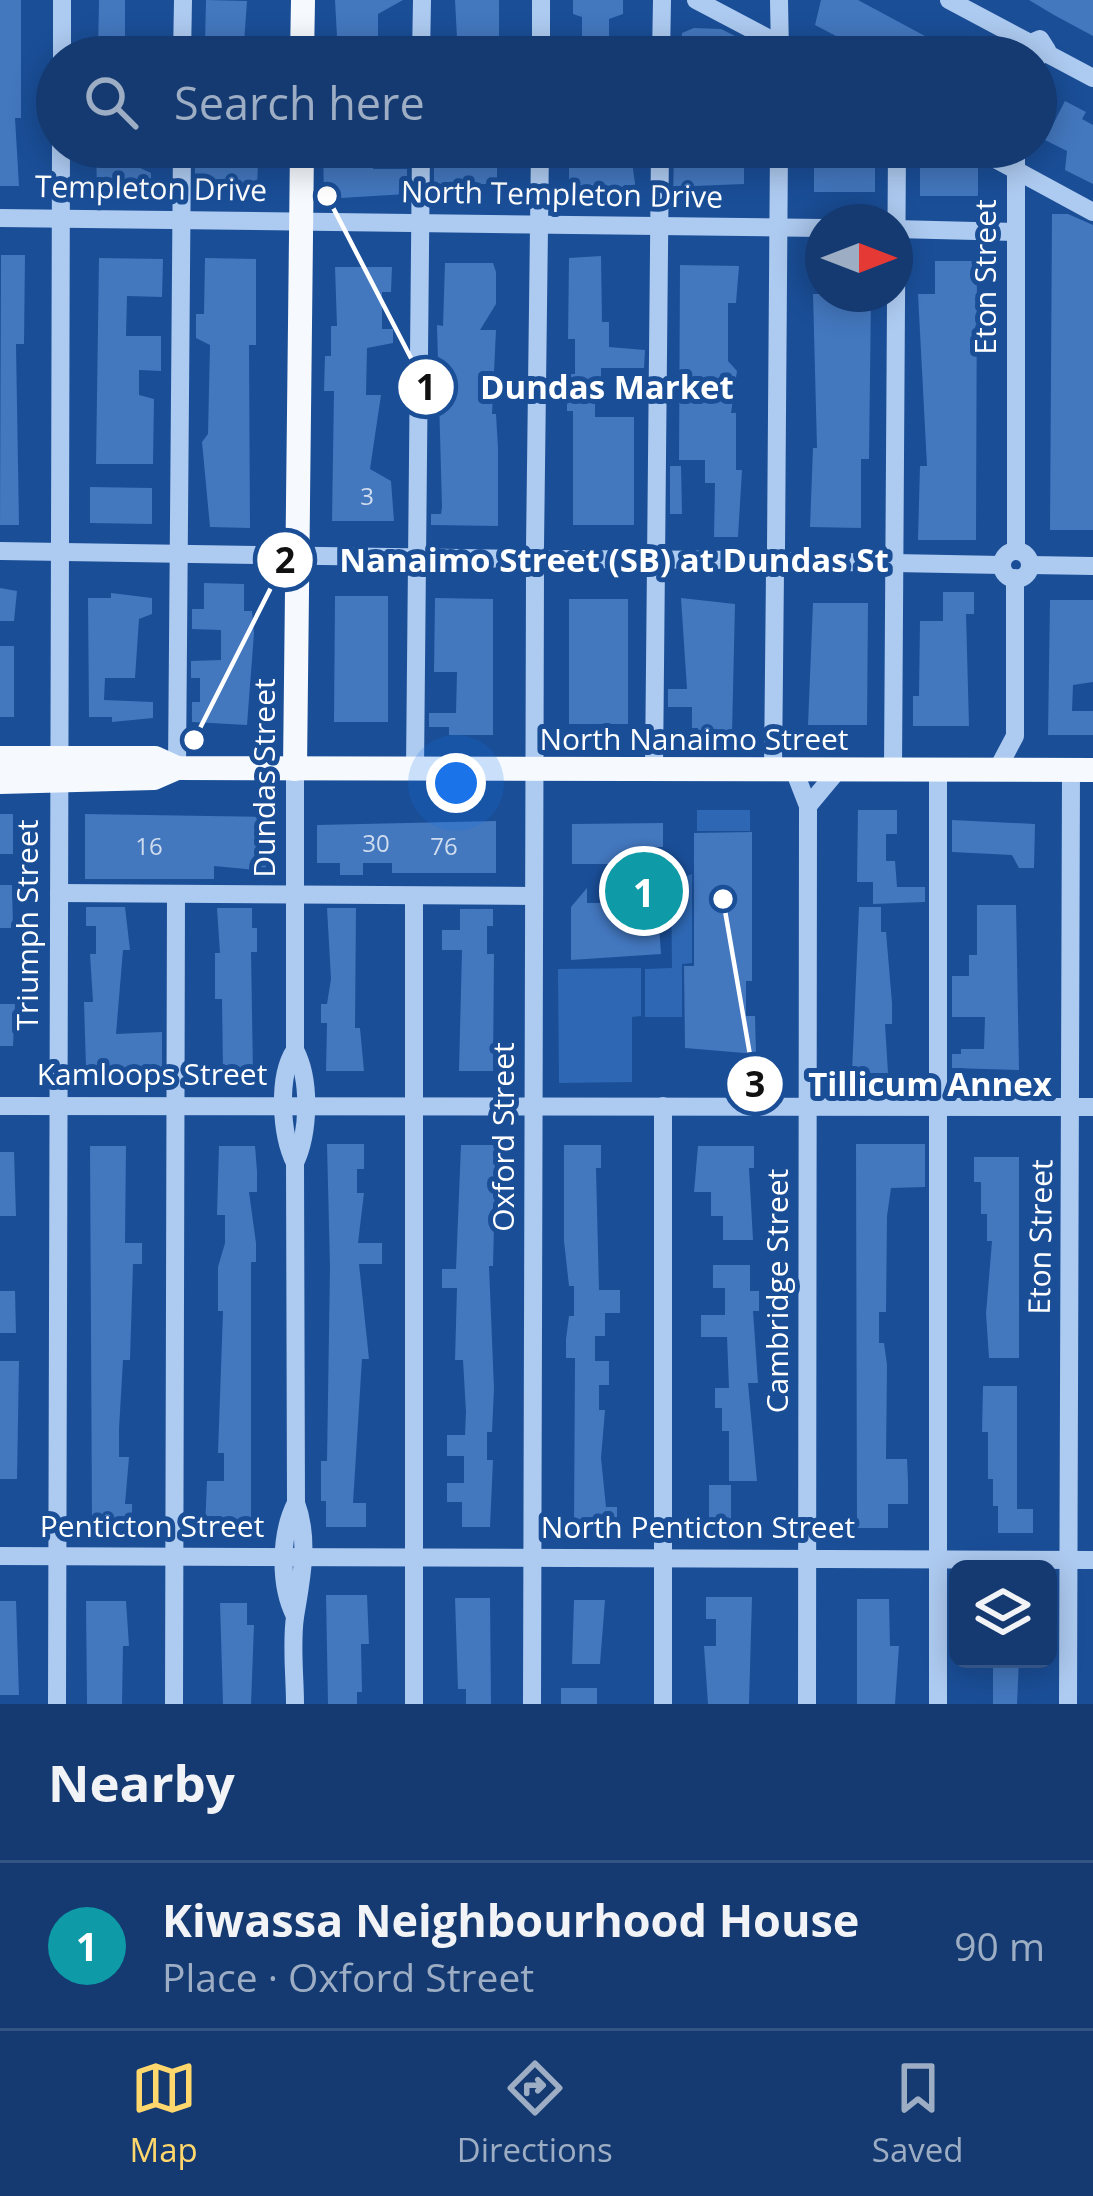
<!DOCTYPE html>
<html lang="en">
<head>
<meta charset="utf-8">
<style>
	body { margin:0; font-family:"Open Sans",sans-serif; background:#1d4176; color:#f1f3f6 }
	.controls { position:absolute; right:36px; bottom:36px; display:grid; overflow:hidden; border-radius:18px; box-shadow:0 6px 30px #0003 }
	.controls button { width:108px; height:108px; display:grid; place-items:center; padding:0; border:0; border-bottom:3px solid #335484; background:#143a71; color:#f1f3f6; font:60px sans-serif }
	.compass { position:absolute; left:805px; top:204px; width:108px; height:108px; border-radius:50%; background:#143a71; box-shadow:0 6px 30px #0003; rotate:90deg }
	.you { position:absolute; left:456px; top:783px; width:42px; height:42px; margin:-30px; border:9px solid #fff; border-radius:50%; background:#1a73e8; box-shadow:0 0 0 18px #1a73e833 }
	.badge { display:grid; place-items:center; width:78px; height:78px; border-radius:50%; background:#ffd76c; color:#fff; font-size:39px; font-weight:700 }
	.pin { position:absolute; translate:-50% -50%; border:6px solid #fff; box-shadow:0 3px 12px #0006 }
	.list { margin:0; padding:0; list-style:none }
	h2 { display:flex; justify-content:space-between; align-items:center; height:156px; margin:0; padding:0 48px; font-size:51px }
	h2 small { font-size:39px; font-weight:400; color:#9dadc3 }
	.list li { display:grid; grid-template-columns:78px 1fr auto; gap:36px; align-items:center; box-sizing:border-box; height:168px; padding:0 48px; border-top:3px solid #335484 }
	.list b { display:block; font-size:45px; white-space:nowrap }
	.list p { margin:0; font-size:39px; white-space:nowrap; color:#9dadc3 }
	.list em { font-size:39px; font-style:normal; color:#9dadc3 }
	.icon { flex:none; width:66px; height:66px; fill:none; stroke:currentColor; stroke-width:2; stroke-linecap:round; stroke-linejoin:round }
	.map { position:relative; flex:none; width:1093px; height:1704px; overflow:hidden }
	.search { position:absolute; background:#143a71; box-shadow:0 6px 30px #0003; left:36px; right:36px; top:36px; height:132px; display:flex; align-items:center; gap:30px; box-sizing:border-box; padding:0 42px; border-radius:66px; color:#9dadc3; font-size:45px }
	.sheet { height:324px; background:#143a71 }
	nav { display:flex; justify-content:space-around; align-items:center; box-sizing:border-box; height:168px; border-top:3px solid #335484; background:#143a71; font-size:33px; color:#9dadc3 }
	nav a { display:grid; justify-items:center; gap:6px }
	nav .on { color:#ffd76c }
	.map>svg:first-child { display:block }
</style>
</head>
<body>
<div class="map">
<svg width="1093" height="1704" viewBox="0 0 1093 1704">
	<rect width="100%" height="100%" fill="#1a4e97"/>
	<g fill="#2e68b4">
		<rect x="697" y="810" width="53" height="21"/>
		<path d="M692 874V963L682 964V1017H645V969L672 968 671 881Z"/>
		<path d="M641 968V1016L632 1017V1082L559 1083 558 969Z"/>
	</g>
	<g fill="#4377be">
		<path d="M0 0H21V118H15L19 186H0Z"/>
		<path d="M99 0H125V53H98Z"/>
		<path d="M206 0 247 1 244 43H205Z"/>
		<path d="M335 0H403L378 14V38H388L386 57 338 55Z"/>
		<path d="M455 0H499V57H458Z"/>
		<path d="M573 0H623V14L609 19V50H582V17L573 14Z"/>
		<path d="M821 0H858L964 57H876L815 25Z"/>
		<path d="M1029 0H1093V36L1054 15Z"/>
		<path d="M694 28 721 29 737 37 736 57H682V33Z"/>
		<path d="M1065 101 1086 112 1082 119 1093 125V184L1065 170 1067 151 1045 140Z"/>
		<path d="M96 147H138V167L151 173V189L97 190Z"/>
		<path d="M209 147H248V163H258L257 188 195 182V162H209Z"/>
		<path d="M323 147H373V169H407V194L324 199Z"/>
		<path d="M469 147H497V184H434V167H441V158Z"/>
		<path d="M569 147H630L637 198 569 197Z"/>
		<path d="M674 147H744V184L695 186V204H673Z"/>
		<rect x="814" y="147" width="61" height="45"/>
		<path d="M927 147 949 148V154L978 166V196H920V152Z"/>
		<path d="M1052 214H1068L1093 225V530H1050Z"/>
		<path d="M1 255H25L24 344H16L19 525H0Z"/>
		<path d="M601 256 602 322H609V347L645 350 644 368H601V387H595V417H634V525H573V411H567V374H575V339H568L569 258Z"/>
		<path d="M99 258 163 259 162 297 127 296 126 336H161V371L139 370V395L154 399 153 464H96Z"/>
		<path d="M205 258 256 259V345H249L250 528 210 527 202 442 208 434 210 345 196 338V314H204Z"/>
		<path d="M935 261H977L976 540H918L920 466H927L918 294H935Z"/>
		<path d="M445 263H493L496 272V304L480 330H496L492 414H496L498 448V526L431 525V514H441L442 507 437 325 443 326Z"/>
		<path d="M680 265 739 266 736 303H728V361L737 371 731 413H736V470H742L738 537H714L715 483H705V460H679Z"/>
		<path d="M335 267H392L391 292H382V329H393V343L367 348 366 395H381L370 469 391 481 394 521H332L334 391H324L325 356H331V326H337Z"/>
		<path d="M813 294H871L869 459H861V528L810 527 813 448H817Z"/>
		<path d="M670 466H681L682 514H670Z"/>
		<path d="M90 487 152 488V524L90 523Z"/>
		<path d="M204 583 244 584V611H252L254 633 247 725 192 722V702H200V678H191V661L221 660V630L192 629V609H204Z"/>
		<path d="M0 588 17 591 14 621H0Z"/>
		<path d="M943 592H974V614H966L969 726H913V696H919L920 621H943Z"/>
		<path d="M111 593 152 598V614L139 619 135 678H105L104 700 153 702V718L112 722V717H89L88 598H111Z"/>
		<path d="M335 596H388V722H334Z"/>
		<path d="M435 598 493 599V735H449V727H429V713H456L457 672H434Z"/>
		<path d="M681 598 735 604 732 734H698V728H692V707H668V689H687Z"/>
		<rect x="569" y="599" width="59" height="125"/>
		<path d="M1050 600H1093V682L1073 685 1072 711H1093V735H1048Z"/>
		<path d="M813 603H868L867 725H808Z"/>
		<rect x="0" y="646" width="14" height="71"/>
		<path d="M858 810H897V834H886V861H895L897 887H925V902L873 904V882H857Z"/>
		<rect x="0" y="814" width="13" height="40"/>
		<path d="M85 814 266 817V871L214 866V879H85Z"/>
		<path d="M952 820 1035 824 1034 868H1019L1012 855 952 852Z"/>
		<path d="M496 821V873H392V863H363V875H340V863H317V825Z"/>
		<path d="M663 823V847H654L661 954 571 960V907L587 888V903H633V864H572V824Z"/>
		<path d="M752 832V981H746V1016H755L756 1054 685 1048 684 966H694V833Z"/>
		<path d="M0 885H12L13 928H0Z"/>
		<path d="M977 905H1016L1019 1070 952 1068V1054H961V1049H984L985 1017H952V976H969V955H977Z"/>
		<path d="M86 907H125L130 950H123L116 1034 162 1032V1068H86L84 1002H93L90 954H96V926H86Z"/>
		<path d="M859 907H881V932H886L892 1003V1024H885L888 1073H852Z"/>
		<path d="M217 908H252V928H257V952H251L253 1074H223L222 999H215V953H220Z"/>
		<path d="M327 908H356L355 1028H360L364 1071H326L327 1023H321V1004H327L331 979Z"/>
		<path d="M460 909H493V926H487V954H494L493 1071H459L462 950H442V930H460Z"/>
		<path d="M0 1004H15L13 1046H0Z"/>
		<path d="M327 1144H364V1169H357V1193H364L358 1243H382V1264H359L369 1359H362L353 1503H366V1527H326V1501H321V1461H327L330 1267Z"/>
		<path d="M856 1144H925V1187L891 1188 887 1216 886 1312H879V1343H884L887 1365 886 1459H907L908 1482V1504H888V1528H857Z"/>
		<path d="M461 1145H496L493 1266H489L494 1389 492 1432H487V1460H493L490 1527H462V1502H447V1483H464V1456H447V1435H465L466 1412 463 1360H455L457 1288H442V1269H456Z"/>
		<path d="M564 1145H601V1168H596L599 1290H620V1313H605V1336H595V1361H609V1385H599V1410H605L601 1458 606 1507H617V1526H574L575 1358H566V1339L569 1316H574V1286H569L564 1241Z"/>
		<path d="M90 1146H126L125 1243H142V1264H133L130 1360H123L119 1429V1457H129L125 1504H132V1526H92Z"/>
		<path d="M219 1146H255L257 1171V1192H249L256 1243V1262H251V1528H205L207 1481H224V1453H218L223 1311H218V1267L225 1243V1215H217Z"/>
		<path d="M698 1146H754V1168H749L753 1240H723V1216H711V1192H694Z"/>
		<path d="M0 1152H14L16 1216H0Z"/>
		<path d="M974 1157H1019V1358H989L986 1314 992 1241H987V1214H981V1182H974Z"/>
		<path d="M713 1265H750V1291H759V1311H753L758 1383H748L757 1481H729V1431H722V1408H715V1388H729L727 1337H701V1315H725V1288H713Z"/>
		<path d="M0 1291H15L16 1333H0Z"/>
		<path d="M0 1361H19L17 1479H0Z"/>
		<path d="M983 1386H1017V1509H1033V1533H998V1506H993V1479H988V1432H982Z"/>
		<rect x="709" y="1485" width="22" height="37"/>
		<path d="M326 1595H367L369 1644H361L362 1692H357V1704H328Z"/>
		<path d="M706 1597H752L749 1704H708L704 1646H716V1619H706Z"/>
		<path d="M455 1598H490L491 1704H466V1689H458Z"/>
		<path d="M857 1599H889L890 1646H899L895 1704H857Z"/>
		<path d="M574 1600H605L600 1664H572Z"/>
		<path d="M0 1601H16L19 1695H0Z"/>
		<path d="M86 1601H126L129 1646H123L122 1704H87Z"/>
		<path d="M220 1603H247V1625H254L251 1704H223Z"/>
		<path d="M993 1659H1019L1017 1704H993Z"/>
		<rect x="561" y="1688" width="36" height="16"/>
	</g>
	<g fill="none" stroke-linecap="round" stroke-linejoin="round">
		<g stroke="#adcaf0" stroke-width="18">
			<path d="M696 0 804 57"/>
			<path d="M779 0 780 52"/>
			<path d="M949 0 1028 42"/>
			<path d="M1046 53 1093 78"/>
			<path d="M62 57V0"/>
			<path d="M182 57 183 0"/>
			<path d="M421 57 422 0"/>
			<path d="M541 57V0"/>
			<path d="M661 57 662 0"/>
			<path d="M1030 57 1026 45 1040 39 1047 50 1036 59"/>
			<path d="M973 147 1093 212"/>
			<path d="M0 218 823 228"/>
			<path d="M895 229 1016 232"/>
			<path d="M535 547 540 147"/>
			<path d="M776 549 779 147"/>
			<path d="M0 551 524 559"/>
			<path d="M1016 551V147"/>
			<circle cx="1016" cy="565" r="14"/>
			<path d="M548 559 765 560"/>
			<path d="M786 561 1002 565"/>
			<path d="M1030 565 1093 566"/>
			<path d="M177 768 182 147"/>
			<path d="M415 769 421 147"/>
			<path d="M654 770 660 147"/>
			<path d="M773 770 775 571"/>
			<path d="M794 770 808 806 807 1704"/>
			<path d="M893 770 897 147"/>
			<path d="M938 770V1704"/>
			<path d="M997 770 1015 736V578"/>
			<path d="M808 806 838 770"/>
			<path d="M59 893 534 896"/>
			<path d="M414 897V1704"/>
			<path d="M295 1050C277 1076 281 1135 295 1163"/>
			<path d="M0 1106 1093 1107"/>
			<path d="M0 1556 1093 1560"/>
			<path d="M295 1616C279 1585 280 1534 296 1503"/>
			<path d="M57 1704 61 147"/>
			<path d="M174 1704 176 894"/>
			<path d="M295 1704C295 1676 291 1645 295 1617 301 1580 310 1540 296 1503L295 1163C309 1133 311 1080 295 1050V769"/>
			<path d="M532 1704 535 570"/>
			<path d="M663 1704V1106"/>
			<path d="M1068 1704 1071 770"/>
		</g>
		<g stroke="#f6faff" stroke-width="24">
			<path d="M302 57 303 0"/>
			<path d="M0 758H155L177 768 1093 770"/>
			<path d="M295 769 302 147"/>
			<path d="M0 782 154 778 177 768"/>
		</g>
	</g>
	<g text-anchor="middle" stroke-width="10" stroke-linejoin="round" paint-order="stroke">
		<g font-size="24" fill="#d0ddef">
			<text x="367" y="505">3</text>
			<text x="376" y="852">30</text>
			<text x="149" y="855">16</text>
			<text x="444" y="855">76</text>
		</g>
		<g font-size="30" fill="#fff" stroke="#1a4e97">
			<text transform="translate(151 189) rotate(1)" y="10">Templeton Drive</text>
			<text transform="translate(562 195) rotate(1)" y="10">North Templeton Drive</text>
			<text transform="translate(986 277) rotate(-90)" y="10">Eton Street</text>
			<text x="694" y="750">North Nanaimo Street</text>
			<text transform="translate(265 778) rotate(-90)" y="10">Dundas Street</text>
			<text transform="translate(28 925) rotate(-90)" y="10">Triumph Street</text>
			<text x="152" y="1085">Kamloops Street</text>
			<text transform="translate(504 1137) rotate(-90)" y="10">Oxford Street</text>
			<text transform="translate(1041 1237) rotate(-89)" y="10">Eton Street</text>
			<text transform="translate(778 1291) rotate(-90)" y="10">Cambridge Street</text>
			<text x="152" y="1537">Penticton Street</text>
			<text x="698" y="1538">North Penticton Street</text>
		</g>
	</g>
	<path fill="none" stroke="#fff" stroke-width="4.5" d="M327 196L426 387M194 740L285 560M723 899L755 1084"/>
	<g fill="#fff" stroke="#1a4e97" stroke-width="4.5">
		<circle cx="327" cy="196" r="12"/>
		<circle cx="194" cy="740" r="12"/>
		<circle cx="723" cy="899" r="12"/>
		<circle cx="426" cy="387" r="30"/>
		<circle cx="285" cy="560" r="30"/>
		<circle cx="755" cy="1084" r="30"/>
	</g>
	<g font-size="36" text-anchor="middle" font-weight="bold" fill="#111">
		<text x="426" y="400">1</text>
		<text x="285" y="573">2</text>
		<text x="755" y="1097">3</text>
	</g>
	<g font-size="33" text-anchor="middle" font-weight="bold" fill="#fff" stroke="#1a4e97" stroke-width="10" stroke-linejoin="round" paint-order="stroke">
		<text x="607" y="399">Dundas Market</text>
		<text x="614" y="572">Nanaimo Street (SB) at Dundas St</text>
		<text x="930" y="1096">Tillicum Annex</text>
	</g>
</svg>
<div class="controls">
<button><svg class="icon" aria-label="layers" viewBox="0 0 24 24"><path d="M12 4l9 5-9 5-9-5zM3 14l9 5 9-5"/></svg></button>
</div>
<svg class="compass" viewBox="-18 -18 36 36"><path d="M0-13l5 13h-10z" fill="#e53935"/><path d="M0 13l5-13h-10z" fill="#9dadc3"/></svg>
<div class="you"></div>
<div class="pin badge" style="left:644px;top:891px;background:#0f9aa8">1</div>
<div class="search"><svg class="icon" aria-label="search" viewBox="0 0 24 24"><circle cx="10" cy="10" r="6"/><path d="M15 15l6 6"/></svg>Search here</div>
</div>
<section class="sheet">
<h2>Nearby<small></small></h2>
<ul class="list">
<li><span class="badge" style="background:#0f9aa8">1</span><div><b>Kiwassa Neighbourhood House</b><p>Place · Oxford Street</p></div><em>90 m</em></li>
</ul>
</section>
<nav>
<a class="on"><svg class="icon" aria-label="map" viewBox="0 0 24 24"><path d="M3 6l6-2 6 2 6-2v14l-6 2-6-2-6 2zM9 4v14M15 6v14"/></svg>Map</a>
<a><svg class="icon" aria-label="directions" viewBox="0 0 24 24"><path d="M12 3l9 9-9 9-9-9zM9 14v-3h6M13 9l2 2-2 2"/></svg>Directions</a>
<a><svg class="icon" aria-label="saved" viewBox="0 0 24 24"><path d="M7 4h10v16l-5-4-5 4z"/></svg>Saved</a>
</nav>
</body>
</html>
